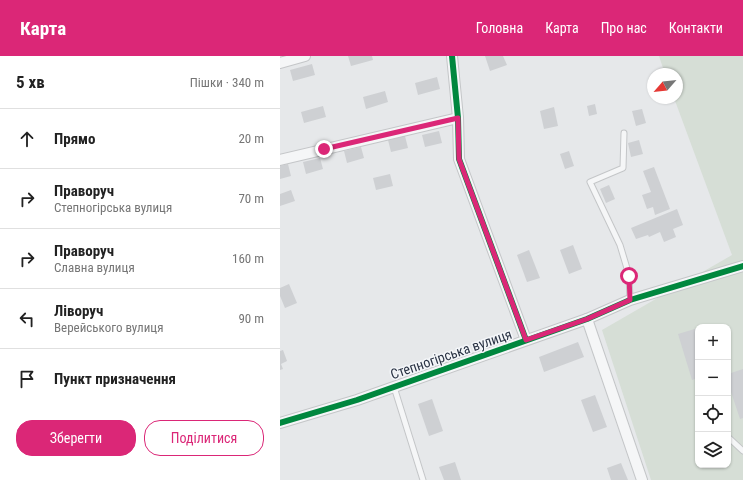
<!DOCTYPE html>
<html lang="uk">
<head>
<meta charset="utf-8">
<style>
	body { margin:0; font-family:"Roboto Condensed",sans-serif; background:#f2f2f2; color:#222 }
	.controls { position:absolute; right:12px; bottom:12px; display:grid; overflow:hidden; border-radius:8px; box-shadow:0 1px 3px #0004 }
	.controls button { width:36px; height:36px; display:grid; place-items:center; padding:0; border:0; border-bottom:1px solid #e0e0e0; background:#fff; color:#222; font:20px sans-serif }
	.compass { position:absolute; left:367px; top:12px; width:36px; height:36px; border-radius:50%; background:#fff; box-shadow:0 1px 3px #0004; rotate:242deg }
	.stop { position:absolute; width:12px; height:12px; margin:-9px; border:3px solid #db2777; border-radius:50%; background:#fff }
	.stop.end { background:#db2777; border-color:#fff; box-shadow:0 1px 4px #0008 }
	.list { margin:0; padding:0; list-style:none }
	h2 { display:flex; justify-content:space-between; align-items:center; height:52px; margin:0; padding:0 16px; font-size:17px }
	h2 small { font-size:13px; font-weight:400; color:#767676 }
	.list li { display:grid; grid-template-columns:26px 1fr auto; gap:12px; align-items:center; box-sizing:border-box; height:60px; padding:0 16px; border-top:1px solid #e0e0e0 }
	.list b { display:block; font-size:15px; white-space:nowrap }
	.list p { margin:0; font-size:13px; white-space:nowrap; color:#767676 }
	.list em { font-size:13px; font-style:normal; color:#767676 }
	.actions { display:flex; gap:8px; padding:12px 16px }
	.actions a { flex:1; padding:9px 0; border:1px solid #db2777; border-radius:16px; text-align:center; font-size:14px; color:#db2777 }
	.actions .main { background:#db2777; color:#fff }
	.icon { flex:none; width:22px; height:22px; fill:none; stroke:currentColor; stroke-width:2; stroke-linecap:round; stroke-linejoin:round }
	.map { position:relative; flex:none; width:463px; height:424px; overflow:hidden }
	header { display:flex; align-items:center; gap:24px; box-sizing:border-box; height:56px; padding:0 20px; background:#db2777; color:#fff }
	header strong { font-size:19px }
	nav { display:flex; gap:22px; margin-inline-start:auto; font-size:14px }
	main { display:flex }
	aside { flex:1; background:#fff }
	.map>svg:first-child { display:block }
</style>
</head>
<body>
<header>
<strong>Карта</strong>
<nav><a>Головна</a><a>Карта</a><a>Про нас</a><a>Контакти</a></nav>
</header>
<main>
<aside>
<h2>5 хв<small>Пішки · 340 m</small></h2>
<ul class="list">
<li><svg class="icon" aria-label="ahead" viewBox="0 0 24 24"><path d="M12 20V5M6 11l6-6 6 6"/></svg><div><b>Прямо</b></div><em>20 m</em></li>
<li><svg class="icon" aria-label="right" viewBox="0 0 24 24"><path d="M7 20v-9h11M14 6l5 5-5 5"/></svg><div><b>Праворуч</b><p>Степногірська вулиця</p></div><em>70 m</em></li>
<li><svg class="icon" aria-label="right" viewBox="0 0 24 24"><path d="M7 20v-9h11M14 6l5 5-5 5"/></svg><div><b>Праворуч</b><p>Славна вулиця</p></div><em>160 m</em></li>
<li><svg class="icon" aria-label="left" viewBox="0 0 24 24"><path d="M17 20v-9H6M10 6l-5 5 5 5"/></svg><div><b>Ліворуч</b><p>Верейського вулиця</p></div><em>90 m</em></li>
<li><svg class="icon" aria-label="arrive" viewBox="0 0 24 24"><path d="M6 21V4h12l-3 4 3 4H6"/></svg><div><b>Пункт призначення</b></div></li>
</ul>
<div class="actions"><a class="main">Зберегти</a><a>Поділитися</a></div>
</aside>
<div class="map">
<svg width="463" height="424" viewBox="0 0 463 424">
	<rect width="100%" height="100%" fill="#e6e8ea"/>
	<path fill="#d6ded6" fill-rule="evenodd" d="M379 0H463V424H371L322 274 452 199 394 42H397V18H385ZM418 271H448V409H418Z"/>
	<g fill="#ced0d3">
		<path d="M68 0H92L93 4 71 10Z"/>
		<path d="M205 0H223L227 9 210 15Z"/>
		<path d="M32 8 35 19 13 25 10 14Z"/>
		<path d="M157 21 160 33 138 39 135 27Z"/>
		<path d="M105 35 108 46 86 53 83 41Z"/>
		<path d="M315 48 317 58 309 60 307 50Z"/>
		<path d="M43 50 46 61 24 67 21 56Z"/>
		<path d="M274 51 278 70 264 73 260 55Z"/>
		<path d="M362 53 366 67 356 70 352 55Z"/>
		<path d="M159 75 162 87 145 91 142 79Z"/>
		<path d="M125 80 128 92 111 96 108 84Z"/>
		<path d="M359 84 363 98 351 101 348 87Z"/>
		<path d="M81 91 84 102 67 107 64 95Z"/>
		<path d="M289 95 294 110 285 113 280 98Z"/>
		<path d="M40 102 43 113 26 118 23 106Z"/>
		<path d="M8 108 11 120 0 123V110Z"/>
		<path d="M374 111 390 153 375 159 373 151 367 153 362 139 371 136 363 115Z"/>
		<path d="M110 118 113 130 96 134 93 122Z"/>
		<path d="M329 129 335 143 326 147 320 133Z"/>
		<path d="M11 134 15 145 0 150V138Z"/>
		<path d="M397 153 403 169 393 173 396 181 384 186 380 176 369 181 368 179 356 183 351 172Z"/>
		<path d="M293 189 302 213 289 218 280 194Z"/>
		<path d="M249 194 260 222 247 226 237 199Z"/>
		<path d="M9 228 17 247 5 252 0 240V232Z"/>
		<path d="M418 272V322L412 324 398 278Z"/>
		<path d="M298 286 304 301 264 316 259 301Z"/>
		<path d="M3 294 7 305 1 308 3 313 0 314V295Z"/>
		<path d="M463 313V362L460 363 448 327V318Z"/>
		<path d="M315 339 327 371 313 376 301 344Z"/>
		<path d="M152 343 163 375 149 380 138 348Z"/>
		<path d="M175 406 181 424H164L159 411Z"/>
		<path d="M341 407 348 424H331L327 412Z"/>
	</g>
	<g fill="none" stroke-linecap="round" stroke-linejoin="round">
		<g stroke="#c4c6c8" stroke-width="7">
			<g id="service">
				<path d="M344 77 343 112 310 126 340 189 349 219 350 244"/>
				<path d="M114 331 143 424"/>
				<path d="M448 381 463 395"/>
			</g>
		</g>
		<g stroke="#c4c6c8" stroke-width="12">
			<g id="minor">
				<path d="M172 0 178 62 179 103 246 284"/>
				<path d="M0 7 25 0"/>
				<path d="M0 104 178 62"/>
				<path d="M307 263 362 424"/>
				<path d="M0 367 77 344 307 263 350 244 463 210"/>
			</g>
		</g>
		<use href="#service" stroke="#f5f6f7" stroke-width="5"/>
		<use href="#minor" stroke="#f5f6f7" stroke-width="10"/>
		<g stroke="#f4f6f9" stroke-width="8">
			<g id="cycleway">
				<path d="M172 0 178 62 179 103 246 284"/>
				<path d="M0 367 77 344 307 263 350 244 463 210"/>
			</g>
		</g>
		<use href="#cycleway" stroke="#00873e" stroke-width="6"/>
	</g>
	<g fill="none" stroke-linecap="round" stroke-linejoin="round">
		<path stroke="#db2777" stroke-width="5" d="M44 93 178 62 179 103 246 284 307 263 350 244 349 220"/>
	</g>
	<g text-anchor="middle" stroke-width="3" stroke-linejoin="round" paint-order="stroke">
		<g font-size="14" fill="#2b3445" stroke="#f4f6f9">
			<text transform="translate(171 298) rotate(-19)" y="5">Степногірська вулиця</text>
		</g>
	</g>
</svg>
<div class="controls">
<button>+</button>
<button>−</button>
<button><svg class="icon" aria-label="locate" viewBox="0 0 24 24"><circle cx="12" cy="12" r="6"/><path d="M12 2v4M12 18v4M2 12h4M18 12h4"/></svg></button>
<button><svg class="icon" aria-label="layers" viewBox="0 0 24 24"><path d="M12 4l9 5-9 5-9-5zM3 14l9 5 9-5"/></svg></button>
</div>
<svg class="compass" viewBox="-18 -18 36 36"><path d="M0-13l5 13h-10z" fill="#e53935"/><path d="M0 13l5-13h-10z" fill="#767676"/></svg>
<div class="stop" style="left:349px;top:220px"></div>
<div class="stop end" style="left:44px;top:93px"></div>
</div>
</main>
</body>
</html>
